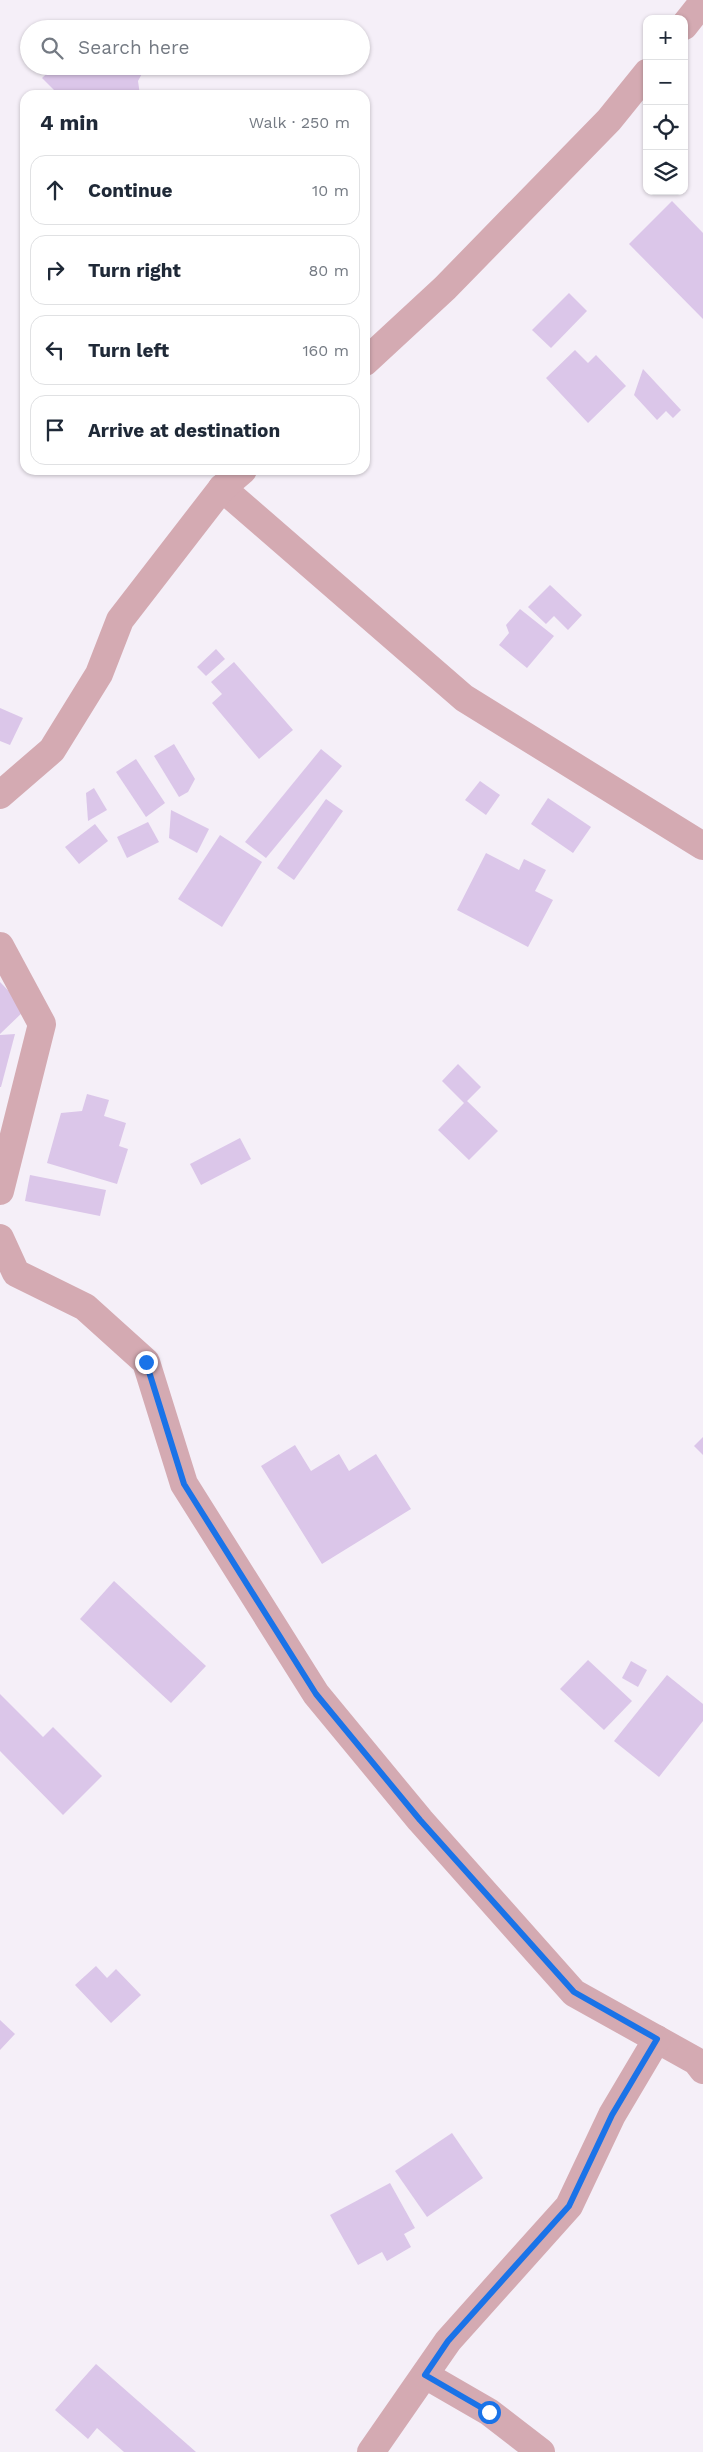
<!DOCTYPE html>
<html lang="en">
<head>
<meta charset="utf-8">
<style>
	body { margin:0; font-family:"Work Sans",sans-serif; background:#f2f2f3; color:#1f2937 }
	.controls { position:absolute; right:15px; top:15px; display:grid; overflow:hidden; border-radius:10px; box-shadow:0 1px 4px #0004 }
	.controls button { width:45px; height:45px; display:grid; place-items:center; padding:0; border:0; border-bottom:1px solid #e0e1e3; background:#fff; color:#1f2937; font:25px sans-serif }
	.stop { position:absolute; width:15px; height:15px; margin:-11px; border:4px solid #1a73e8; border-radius:50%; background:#fff }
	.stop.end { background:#1a73e8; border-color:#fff; box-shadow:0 1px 5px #0008 }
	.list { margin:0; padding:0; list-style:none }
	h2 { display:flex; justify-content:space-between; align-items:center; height:65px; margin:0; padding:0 20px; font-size:21px }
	h2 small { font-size:16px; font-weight:400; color:#747a83 }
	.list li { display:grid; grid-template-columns:32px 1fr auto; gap:15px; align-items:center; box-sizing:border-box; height:70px; margin:0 10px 10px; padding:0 10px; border:1px solid #e0e1e3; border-radius:15px }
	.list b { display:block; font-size:19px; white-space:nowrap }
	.list em { font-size:16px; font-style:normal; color:#747a83 }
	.icon { flex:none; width:28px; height:28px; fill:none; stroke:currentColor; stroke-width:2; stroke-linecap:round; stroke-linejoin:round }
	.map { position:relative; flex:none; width:703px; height:2452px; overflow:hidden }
	.search { position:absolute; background:#fff; box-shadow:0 1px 4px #0004; left:20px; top:20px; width:350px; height:55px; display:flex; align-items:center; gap:12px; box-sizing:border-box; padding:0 18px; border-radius:28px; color:#747a83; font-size:19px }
	.panel { position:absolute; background:#fff; box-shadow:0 1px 4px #0004; left:20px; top:90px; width:350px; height:385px; border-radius:15px }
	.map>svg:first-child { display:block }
</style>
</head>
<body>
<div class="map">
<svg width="703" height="2452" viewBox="0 0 703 2452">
	<rect width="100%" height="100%" fill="#f5eff8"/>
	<g fill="#dbc6e9">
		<path d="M55 66H146L138 81 140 95H59L42 78Z"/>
		<path d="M672 201 703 233V319L629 244Z"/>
		<path d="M569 293 587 311 551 348 532 330Z"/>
		<path d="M575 350 588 363 596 355 626 386 588 423 546 378Z"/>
		<path d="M643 369 681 410 673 418 666 411 657 420 634 395Z"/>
		<path d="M550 585 582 615 568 630 554 616 546 624 528 607Z"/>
		<path d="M520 609 554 636 527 668 499 645 509 633 506 625Z"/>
		<path d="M216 649 225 659 206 676 197 667Z"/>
		<path d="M234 662 293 730 259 759 212 703 222 694 211 682Z"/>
		<path d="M0 708 23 718 10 745 0 741Z"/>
		<path d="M174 744 195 779 188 792 179 797 154 756Z"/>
		<path d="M321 749 342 766 266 858 245 842Z"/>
		<path d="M136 759 165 803 146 817 116 772Z"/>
		<path d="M480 781 500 795 486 815 465 800Z"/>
		<path d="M94 788 107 810 88 821 86 793Z"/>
		<path d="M548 798 591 827 573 853 531 824Z"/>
		<path d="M326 799 343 811 294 880 277 868Z"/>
		<path d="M171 810 209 829 197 853 169 838Z"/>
		<path d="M148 822 159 842 127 858 117 837Z"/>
		<path d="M95 824 108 841 79 864 65 847Z"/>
		<path d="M220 835 262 862 222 927 178 899Z"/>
		<path d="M486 853 519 870 524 859 546 870 535 891 553 900 528 947 457 910Z"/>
		<path d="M0 982 26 1009 0 1034Z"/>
		<path d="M15 1034 1 1087H0V1035Z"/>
		<path d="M458 1064 481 1087 467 1101 498 1131 469 1160 438 1130 464 1103 442 1081Z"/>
		<path d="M87 1094 109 1100 104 1116 126 1123 119 1146 128 1149 117 1184 47 1163 61 1113 82 1111Z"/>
		<path d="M240 1138 251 1159 201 1185 190 1164Z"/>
		<path d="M30 1175 106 1190 100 1216 25 1201Z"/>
		<path d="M703 1437V1455L694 1446Z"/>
		<path d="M295 1445 311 1471 339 1454 349 1471 376 1454 411 1509 322 1564 261 1466Z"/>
		<path d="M114 1581 206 1666 171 1703 80 1619Z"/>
		<path d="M588 1660 632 1701 604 1730 560 1689Z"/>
		<path d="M631 1661 647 1670 638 1687 622 1678Z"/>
		<path d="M667 1675 703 1704V1721L659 1777 614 1741Z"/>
		<path d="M0 1694 43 1737 53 1727 102 1776 63 1815 0 1751Z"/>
		<path d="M96 1966 107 1978 116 1969 141 1995 111 2023 75 1985Z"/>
		<path d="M0 2020 15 2034 0 2050Z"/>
		<path d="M452 2133 483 2178 427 2217 395 2171Z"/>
		<path d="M390 2183 415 2228 404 2234 411 2247 387 2261 382 2252 358 2265 330 2215Z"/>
		<path d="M96 2364 196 2452H124L97 2428 88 2439 55 2410Z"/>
	</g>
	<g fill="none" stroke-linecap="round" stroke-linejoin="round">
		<g stroke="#d4aab2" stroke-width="28">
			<path d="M684 26 703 2"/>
			<path d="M365 362 445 288 609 120 647 73"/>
			<path d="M222 488 464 698 703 846"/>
			<path d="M0 795 52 750 99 674 120 620 222 488 243 470"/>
			<path d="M0 946 42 1024 0 1191"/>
			<path d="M0 1238 16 1273 85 1307 146 1362 184 1484 316 1694 420 1820 574 1993 696 2061 703 2070"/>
			<path d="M425 2375 489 2412 541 2452"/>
			<path d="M371 2452 448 2341 569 2206 612 2115 657 2039"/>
		</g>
	</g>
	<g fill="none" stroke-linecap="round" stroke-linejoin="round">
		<path stroke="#1a73e8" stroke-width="6" d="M146 1362 184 1484 316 1694 420 1820 574 1992 657 2039 612 2115 569 2206 448 2341 425 2375 489 2412"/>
	</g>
</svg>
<div class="controls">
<button>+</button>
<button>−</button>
<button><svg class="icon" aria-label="locate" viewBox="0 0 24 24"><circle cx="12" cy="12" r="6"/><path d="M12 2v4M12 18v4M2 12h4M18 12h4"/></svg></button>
<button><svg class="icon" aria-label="layers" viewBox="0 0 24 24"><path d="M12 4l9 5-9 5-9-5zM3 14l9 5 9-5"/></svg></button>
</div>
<div class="stop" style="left:489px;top:2412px"></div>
<div class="stop end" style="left:146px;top:1362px"></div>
<div class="search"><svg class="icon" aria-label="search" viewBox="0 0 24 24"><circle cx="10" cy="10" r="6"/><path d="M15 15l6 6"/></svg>Search here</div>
<section class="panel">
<h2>4 min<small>Walk · 250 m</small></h2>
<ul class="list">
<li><svg class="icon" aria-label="ahead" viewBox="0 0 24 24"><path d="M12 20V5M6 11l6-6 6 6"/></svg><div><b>Continue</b></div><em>10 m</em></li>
<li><svg class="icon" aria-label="right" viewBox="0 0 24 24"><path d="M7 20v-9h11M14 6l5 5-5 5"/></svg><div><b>Turn right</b></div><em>80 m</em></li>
<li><svg class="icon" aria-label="left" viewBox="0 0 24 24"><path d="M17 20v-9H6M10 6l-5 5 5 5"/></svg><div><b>Turn left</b></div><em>160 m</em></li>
<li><svg class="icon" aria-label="arrive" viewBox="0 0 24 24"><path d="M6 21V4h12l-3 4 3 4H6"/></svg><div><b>Arrive at destination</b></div></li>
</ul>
</section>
</div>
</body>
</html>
